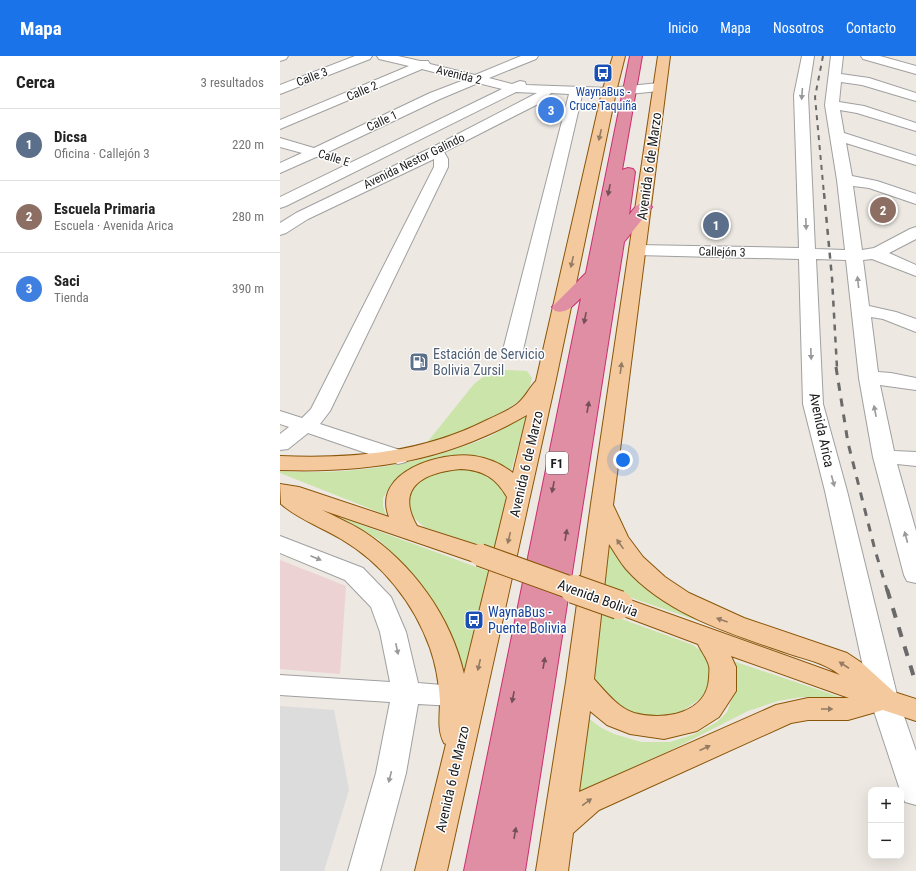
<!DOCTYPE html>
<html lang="es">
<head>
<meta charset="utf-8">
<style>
	body { margin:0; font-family:"Roboto Condensed",sans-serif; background:#f6f6f6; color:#222 }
	.controls { position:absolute; right:12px; bottom:12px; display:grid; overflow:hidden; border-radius:8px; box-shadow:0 4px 16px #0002 }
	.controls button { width:36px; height:36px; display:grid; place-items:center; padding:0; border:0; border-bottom:1px solid #e0e0e0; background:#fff; color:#222; font:20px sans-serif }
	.you { position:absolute; left:343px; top:404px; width:14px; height:14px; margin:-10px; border:3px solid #fff; border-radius:50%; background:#1a73e8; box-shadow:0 0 0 6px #1a73e833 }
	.badge { display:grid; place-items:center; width:26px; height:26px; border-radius:50%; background:#1a73e8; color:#fff; font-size:13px; font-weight:700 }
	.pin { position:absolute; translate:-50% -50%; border:2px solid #fff; box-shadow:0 1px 4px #0006 }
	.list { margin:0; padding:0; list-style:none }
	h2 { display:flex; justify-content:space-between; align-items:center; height:52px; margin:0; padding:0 16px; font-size:17px }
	h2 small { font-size:13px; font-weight:400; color:#767676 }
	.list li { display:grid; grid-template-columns:26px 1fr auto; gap:12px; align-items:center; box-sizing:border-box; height:72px; padding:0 16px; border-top:1px solid #e0e0e0 }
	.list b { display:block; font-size:15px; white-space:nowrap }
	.list p { margin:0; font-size:13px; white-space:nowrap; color:#767676 }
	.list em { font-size:13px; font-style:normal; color:#767676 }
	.map { position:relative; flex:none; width:636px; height:815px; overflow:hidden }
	header { display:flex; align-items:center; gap:24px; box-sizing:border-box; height:56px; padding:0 20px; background:#1a73e8; color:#fff }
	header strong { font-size:19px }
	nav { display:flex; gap:22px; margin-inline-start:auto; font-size:14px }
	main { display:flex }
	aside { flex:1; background:#fff }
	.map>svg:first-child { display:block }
</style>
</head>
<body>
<header>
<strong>Mapa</strong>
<nav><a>Inicio</a><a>Mapa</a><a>Nosotros</a><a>Contacto</a></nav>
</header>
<main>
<aside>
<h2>Cerca<small>3 resultados</small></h2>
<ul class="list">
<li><span class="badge" style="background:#5c6f8a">1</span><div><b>Dicsa</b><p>Oficina · Callejón 3</p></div><em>220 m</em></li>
<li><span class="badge" style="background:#8d6e63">2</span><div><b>Escuela Primaria</b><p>Escuela · Avenida Arica</p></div><em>280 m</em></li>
<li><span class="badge" style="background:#3f7fe0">3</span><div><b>Saci</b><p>Tienda</p></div><em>390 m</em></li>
</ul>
</aside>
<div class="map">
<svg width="636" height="815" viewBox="0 0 636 815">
	<rect width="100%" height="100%" fill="#ede8e2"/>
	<path fill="#edd2d3" d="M0 504 66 530 60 618 0 613Z"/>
	<g fill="#cbe4aa">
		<path d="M226 314 247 315 252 322C251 326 250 331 248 334 237 356 169 380 145 389L194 328 204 320Z"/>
		<path d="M248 356 230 418 152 405 137 410 120 419 110 431 103 442V450L106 459 0 417V415C60 419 122 412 178 392 191 388 206 383 218 376 228 370 238 362 248 356Z"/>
		<path d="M193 413C209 419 224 425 226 444L217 495 144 471 132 460 125 441 133 428 161 414Z"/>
		<path d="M57 460 210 516 183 627 165 567 128 513 98 483Z"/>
		<path d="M329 488 344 508 523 601 323 532Z"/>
		<path d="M320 555 413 589 426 599 432 611 431 629 421 642 398 658 377 663 352 659 329 647 314 627 310 610Z"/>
		<path d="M453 605 563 642 522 641 498 645 468 655 391 694 299 736 307 661 320 671 334 678 361 686H390L415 678 437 666 447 656 454 637 457 623Z"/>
	</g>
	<path fill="#dcdcdc" d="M0 650 54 654 69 734 44 815H0Z"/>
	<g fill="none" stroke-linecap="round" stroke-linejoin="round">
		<g stroke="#a0a0a0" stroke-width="2">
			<g id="minor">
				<path d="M0 0H8L6 3 0 5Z"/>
				<path d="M75 0H92L90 3 0 38V29Z"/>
				<path d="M97 0H118L140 5H148L150 8 195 19 241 0H258L256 3 209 22 232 28 240 25 245 26 246 29 329 32 379 27 384 28 385 31 384 34 379 35 329 40 302 39 243 294 240 298 233 300 226 298 223 294 289 38 271 37 264 45 164 96 168 103V111L50 355 40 368 126 396 129 401 126 406 118 408 28 377 8 393 0 394V378L9 371 0 368V355L22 362 31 353 154 111V103L28 163 6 177 0 179V167L16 157 151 92 257 37 236 36 6 150 0 152V141L222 33 198 27 160 43 46 97 47 98 45 101H36L0 117V107L22 97 0 91V82L34 92 150 37 184 24 142 13 0 73V64L129 10 99 3Z"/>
				<path d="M522 0H534L528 39 535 193 565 194 557 124 545 49 551 0H563L561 18 589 22 636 37V45L582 29 561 26 559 46 584 50 636 67V75L577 57 560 54 564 77 636 100V109L566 87 572 120 597 125 636 138V148L589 132 573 130 582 194 594 192 630 173 636 171V183L609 197 636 209V220L592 203 583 204 589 250 616 256 636 263V276L603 263 591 261 598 316 611 317 636 322V334L600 329 614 395 636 396V410L617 408 636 475V527L627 525 624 519 593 401 579 322 566 204 536 203 543 348 567 435 618 643 636 695V749L625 746 621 737 590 643 545 435 523 348 519 203 357 199 351 198 349 194 351 190 357 189 519 192 514 39Z"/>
				<path d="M581 0H600L636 10V18L583 3Z"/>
				<path d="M0 480 83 512 111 541 126 576 138 627 174 630 184 633 188 640 184 647 174 650 138 648 126 717 100 815H68L96 717 110 646 0 639V619L110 626 100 576 91 551 65 524 0 497Z"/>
			</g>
		</g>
		<g stroke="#8a5609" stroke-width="2">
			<g id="major">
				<path d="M333 0H345L336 36 276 323 167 815H135L166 688 164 687C157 674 160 659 160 645 159 627 156 609 150 592 134 547 102 507 61 483 41 471 18 463 1 448L0 428 19 431 109 461C91 416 161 395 194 400 208 402 222 408 233 417L247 359C167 405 91 417 0 414V400C72 403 142 397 207 364 217 359 228 355 237 348 245 342 249 332 256 325L322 36ZM181 413C203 414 216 422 227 441L184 618C171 560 132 507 83 475 70 467 56 461 42 454L191 505 200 507 209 505 212 499 209 493 137 470C114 430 146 416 181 413Z"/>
				<path d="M378 0H390L333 449 348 481 363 501 385 521 409 537 464 562 567 597 582 607 614 636 636 643V665L603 654 568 664H528L511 667 319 754 293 777 288 815H256L286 626 311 448ZM329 488C335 497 340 506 346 513 386 558 449 577 504 596 523 603 544 606 560 619L339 540 330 543 326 549 330 555 418 588C421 595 427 602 429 610 430 613 429 618 429 622 427 658 383 665 354 657 338 652 325 635 314 623ZM451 600 569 642H528L496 649 299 736 310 655 327 669 350 678 384 683 417 675 439 661 456 635V611Z"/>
			</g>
		</g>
		<g stroke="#cb2f70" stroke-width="2">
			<path id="highway" d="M350 0H362L342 114 348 112 353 113 355 116 349 159C355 151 358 145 370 148L372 151 344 186 245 815H184L301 242C292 250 287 258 275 255L272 251 306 217Z"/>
		</g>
		<use href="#minor" fill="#fff" fill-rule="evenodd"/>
		<use href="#major" fill="#f5c99e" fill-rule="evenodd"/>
		<use href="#highway" fill="#e08ea3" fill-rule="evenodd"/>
		<path stroke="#6a6a6a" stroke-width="2" stroke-dasharray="5 5" stroke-linecap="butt" d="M543 0 535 41 544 138"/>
		<path stroke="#6a6a6a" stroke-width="2.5" stroke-dasharray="6 6" stroke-linecap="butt" d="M544 137 552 222 557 312"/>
		<path stroke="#6a6a6a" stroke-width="3" stroke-dasharray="8 8" stroke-linecap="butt" d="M556 311 568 387 595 494 607 534"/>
		<path stroke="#6a6a6a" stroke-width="4" stroke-dasharray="10 10" stroke-linecap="butt" d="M607 533 636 628"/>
		<g stroke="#8a5609" stroke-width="24" stroke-linecap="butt">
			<path id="major-bridge-far1" d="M200 499 297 534"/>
		</g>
		<g stroke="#8a5609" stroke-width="30" stroke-linecap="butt">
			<path id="major-bridge" d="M294 533 339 549"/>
		</g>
		<use href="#major-bridge-far1" stroke="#f5c99e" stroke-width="22"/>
		<use href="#major-bridge" stroke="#f5c99e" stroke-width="28"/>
	</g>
	<defs><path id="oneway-solid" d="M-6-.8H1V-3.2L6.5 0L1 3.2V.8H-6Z"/></defs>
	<g fill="#999">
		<use href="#oneway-solid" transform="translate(522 38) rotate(94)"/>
		<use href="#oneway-solid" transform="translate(526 168) rotate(88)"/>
		<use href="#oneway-solid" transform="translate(578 226) rotate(-96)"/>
		<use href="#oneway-solid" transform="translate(531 298) rotate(88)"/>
		<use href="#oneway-solid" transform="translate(595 355) rotate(-101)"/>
		<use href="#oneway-solid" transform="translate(553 425) rotate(75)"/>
		<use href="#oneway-solid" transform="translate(626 481) rotate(-105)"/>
		<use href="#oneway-solid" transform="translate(36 502) rotate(23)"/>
		<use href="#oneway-solid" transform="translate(117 593) rotate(78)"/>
		<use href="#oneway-solid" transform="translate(110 721) rotate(104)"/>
	</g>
	<g fill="#937b64">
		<use href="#oneway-solid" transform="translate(320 79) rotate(103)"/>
		<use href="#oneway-solid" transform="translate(292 206) rotate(103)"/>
		<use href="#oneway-solid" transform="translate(341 312) rotate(-82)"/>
		<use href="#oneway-solid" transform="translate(229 482) rotate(103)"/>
		<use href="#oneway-solid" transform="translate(340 488) rotate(-125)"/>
		<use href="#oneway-solid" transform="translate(442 564) rotate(-160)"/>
		<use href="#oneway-solid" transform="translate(199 609) rotate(103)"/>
		<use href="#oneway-solid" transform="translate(564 609) rotate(-147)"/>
		<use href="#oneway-solid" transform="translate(547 653)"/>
		<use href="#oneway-solid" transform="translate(425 692) rotate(-24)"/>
		<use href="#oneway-solid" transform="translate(307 746) rotate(-36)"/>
	</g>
	<g fill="#744f59">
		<use href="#oneway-solid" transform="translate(329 134) rotate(101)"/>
		<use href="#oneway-solid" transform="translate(305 262) rotate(101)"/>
		<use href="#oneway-solid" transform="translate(308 351) rotate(-80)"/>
		<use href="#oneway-solid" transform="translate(273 431) rotate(101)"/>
		<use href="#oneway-solid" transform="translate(286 479) rotate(-80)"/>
		<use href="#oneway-solid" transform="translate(264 607) rotate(-80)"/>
		<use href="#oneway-solid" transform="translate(233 641) rotate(101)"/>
		<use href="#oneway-solid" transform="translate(235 777) rotate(-80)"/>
	</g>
	<defs>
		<g id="bus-square" transform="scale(1)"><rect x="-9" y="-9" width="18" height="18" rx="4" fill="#1a4fb4" stroke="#fff"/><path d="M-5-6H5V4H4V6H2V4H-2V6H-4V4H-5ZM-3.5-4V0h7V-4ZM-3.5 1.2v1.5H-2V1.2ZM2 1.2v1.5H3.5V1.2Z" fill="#fff"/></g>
		<g id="fuel-square" transform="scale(1)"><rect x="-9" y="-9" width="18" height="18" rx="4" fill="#5c6f8a" stroke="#fff"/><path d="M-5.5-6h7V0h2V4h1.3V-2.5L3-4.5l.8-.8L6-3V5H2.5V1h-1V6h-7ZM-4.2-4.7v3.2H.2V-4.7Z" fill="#fff"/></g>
	</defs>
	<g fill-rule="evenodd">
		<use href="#bus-square" x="323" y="17"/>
		<use href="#fuel-square" x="139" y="306"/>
		<use href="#bus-square" x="194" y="564"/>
	</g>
	<g text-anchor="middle" stroke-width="3" stroke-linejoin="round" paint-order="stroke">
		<g font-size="12" fill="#1c1c1c" stroke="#fff">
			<text transform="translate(179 19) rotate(14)" y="4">Avenida 2</text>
			<text transform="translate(32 21) rotate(-21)" y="4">Calle 3</text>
			<text transform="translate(82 35) rotate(-23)" y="4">Calle 2</text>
			<text transform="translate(102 65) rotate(-25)" y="4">Calle 1</text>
			<text transform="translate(54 102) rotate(17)" y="4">Calle E</text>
			<text transform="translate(134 105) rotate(-26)" y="4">Avenida Nestor Galindo</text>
			<text transform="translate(442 196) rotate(2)" y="4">Callejón 3</text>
		</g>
		<g font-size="12" fill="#164399" stroke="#fff">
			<text x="323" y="40">WaynaBus -<tspan x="323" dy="14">Cruce Taquiña</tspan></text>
		</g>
		<rect fill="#fff" stroke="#606060" stroke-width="1" x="266" y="396" width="22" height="22" rx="3"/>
		<g font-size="13" font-weight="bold" fill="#1c1c1c">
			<text x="277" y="412">F1</text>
		</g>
		<g font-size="14" fill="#1c1c1c" stroke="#fff">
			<text transform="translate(369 110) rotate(-82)" y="5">Avenida 6 de Marzo</text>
			<text transform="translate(542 374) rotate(78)" y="5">Avenida Arica</text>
			<text transform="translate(246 408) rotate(-77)" y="5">Avenida 6 de Marzo</text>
			<text transform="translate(318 542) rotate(20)" y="5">Avenida Bolivia</text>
			<text transform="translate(172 723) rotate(-77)" y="5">Avenida 6 de Marzo</text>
		</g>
		<g font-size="14" fill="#4e5e75" stroke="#fff" text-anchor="start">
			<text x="153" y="303">Estación de Servicio<tspan x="153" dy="16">Bolivia Zursil</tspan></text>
		</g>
		<g font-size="14" fill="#164399" stroke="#fff" text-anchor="start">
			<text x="208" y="561">WaynaBus -<tspan x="208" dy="16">Puente Bolivia</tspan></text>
		</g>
	</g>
</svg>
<div class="controls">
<button>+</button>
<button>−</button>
</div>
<div class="you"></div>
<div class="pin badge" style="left:436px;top:169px;background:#5c6f8a">1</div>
<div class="pin badge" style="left:603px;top:154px;background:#8d6e63">2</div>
<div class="pin badge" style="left:271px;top:54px;background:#3f7fe0">3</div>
</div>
</main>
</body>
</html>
